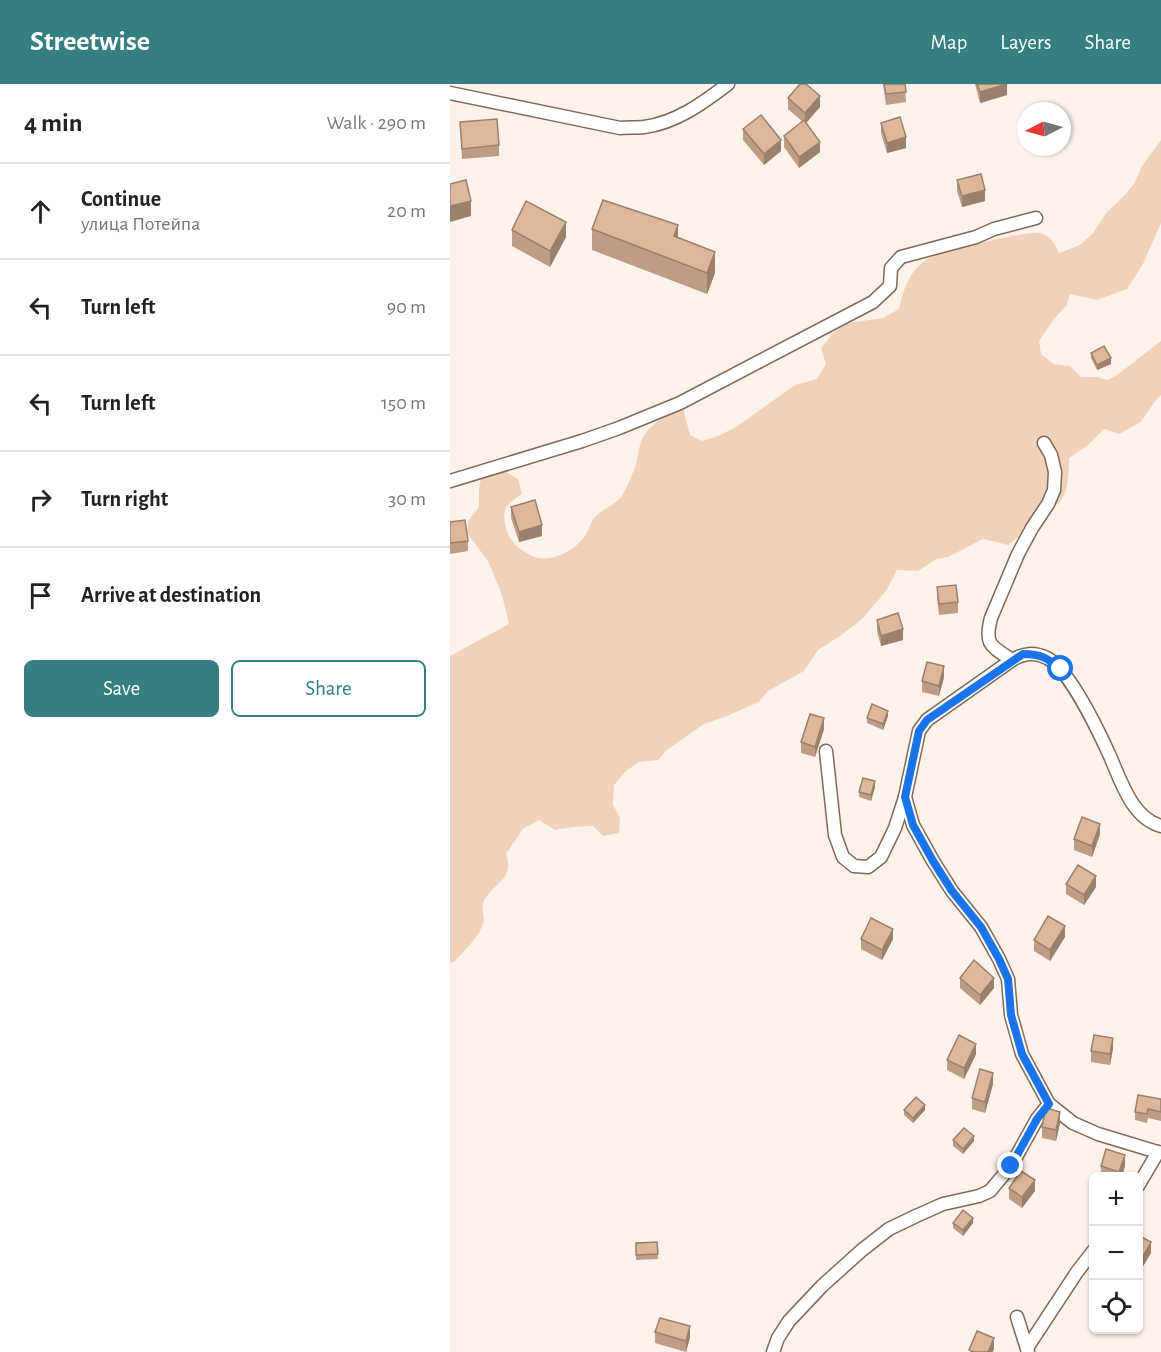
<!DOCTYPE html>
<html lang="en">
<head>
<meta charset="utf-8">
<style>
	body { margin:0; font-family:"Alegreya Sans",sans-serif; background:#f6f6f6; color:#222 }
	.controls { position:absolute; right:18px; bottom:18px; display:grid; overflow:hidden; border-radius:9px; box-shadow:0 2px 4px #0004 }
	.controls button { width:54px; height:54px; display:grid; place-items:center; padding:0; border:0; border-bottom:2px solid #e0e0e0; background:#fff; color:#222; font:30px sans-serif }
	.compass { position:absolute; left:567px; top:18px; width:54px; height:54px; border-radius:50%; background:#fff; box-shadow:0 2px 4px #0004; rotate:264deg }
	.stop { position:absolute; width:18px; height:18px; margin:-14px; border:4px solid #1a73e8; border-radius:50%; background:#fff }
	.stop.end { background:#1a73e8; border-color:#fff; box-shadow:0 2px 6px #0008 }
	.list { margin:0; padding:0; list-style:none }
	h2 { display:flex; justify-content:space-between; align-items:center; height:78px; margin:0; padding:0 24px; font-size:26px }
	h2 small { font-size:20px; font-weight:400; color:#767676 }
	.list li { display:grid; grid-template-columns:39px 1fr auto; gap:18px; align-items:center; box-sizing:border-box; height:96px; padding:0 24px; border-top:2px solid #e0e0e0 }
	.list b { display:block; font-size:22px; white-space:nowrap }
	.list p { margin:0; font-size:20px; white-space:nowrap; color:#767676 }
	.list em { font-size:20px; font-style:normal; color:#767676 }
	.actions { display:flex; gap:12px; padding:18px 24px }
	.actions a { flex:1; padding:14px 0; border:2px solid #357e81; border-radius:9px; text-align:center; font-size:21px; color:#357e81 }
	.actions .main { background:#357e81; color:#fff }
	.icon { flex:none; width:33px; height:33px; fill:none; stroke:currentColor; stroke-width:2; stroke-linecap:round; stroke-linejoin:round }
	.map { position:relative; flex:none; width:711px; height:1268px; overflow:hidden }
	header { display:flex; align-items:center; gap:36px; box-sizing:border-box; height:84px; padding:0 30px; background:#357e81; color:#fff }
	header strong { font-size:28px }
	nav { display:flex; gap:33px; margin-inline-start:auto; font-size:21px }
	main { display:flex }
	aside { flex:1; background:#fff }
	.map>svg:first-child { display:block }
</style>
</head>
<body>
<header>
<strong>Streetwise</strong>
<nav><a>Map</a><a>Layers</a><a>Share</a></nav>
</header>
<main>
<aside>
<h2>4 min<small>Walk · 290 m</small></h2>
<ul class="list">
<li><svg class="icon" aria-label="ahead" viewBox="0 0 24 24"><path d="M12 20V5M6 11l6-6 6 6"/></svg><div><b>Continue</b><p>улица Потейпа</p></div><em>20 m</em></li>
<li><svg class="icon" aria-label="left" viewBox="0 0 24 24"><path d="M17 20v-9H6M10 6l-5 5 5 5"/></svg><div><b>Turn left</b></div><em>90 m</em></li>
<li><svg class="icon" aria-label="left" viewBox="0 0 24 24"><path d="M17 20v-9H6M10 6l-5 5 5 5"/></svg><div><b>Turn left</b></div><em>150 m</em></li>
<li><svg class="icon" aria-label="right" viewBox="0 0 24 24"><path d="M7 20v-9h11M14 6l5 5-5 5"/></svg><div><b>Turn right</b></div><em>30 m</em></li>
<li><svg class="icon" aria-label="arrive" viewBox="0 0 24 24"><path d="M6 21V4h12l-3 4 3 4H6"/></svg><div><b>Arrive at destination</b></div></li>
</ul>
<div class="actions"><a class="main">Save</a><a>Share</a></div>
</aside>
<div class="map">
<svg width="711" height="1268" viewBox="0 0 711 1268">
	<rect width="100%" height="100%" fill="#fdf2eb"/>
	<path fill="#f2d1b9" d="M711 56V139L693 180 677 205 647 216 620 210 617 221 604 235 589 257 591 270 604 280 620 282 631 293H648L657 296 667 291 711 257V311L705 317 691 338 669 350 654 345 637 362 619 374C619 389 619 416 603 423 600 425 593 425 589 425L572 450 558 461 533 455 498 473 486 475 468 487 447 486 436 507 412 535 390 552 368 566 354 587 318 607 309 618 277 632 254 640 217 666 208 676 189 678 176 687 164 701 163 721 170 734 169 749 153 752 143 742 123 743 105 746 89 736 73 745 56 770C65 796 44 798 34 817 30 825 36 833 33 840 29 853 13 868 4 878L0 879V572L59 540 52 511 38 477 17 449 18 437 29 423V405L31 394 53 386 68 395 72 410C54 422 51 426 57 447 61 460 71 466 82 472 100 480 124 467 134 453 139 447 140 438 145 433 153 424 168 420 173 410 178 400 183 390 186 380 189 368 189 355 198 346 208 335 220 330 233 324L240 351 252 357 268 352 286 343 345 301 367 295 376 280 371 264 384 248 399 239 433 234 449 225C452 211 456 197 465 186 469 181 477 174 483 172 498 166 579 146 591 149 602 153 605 160 609 169L630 161 643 149 656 129 672 114 684 100 692 82Z"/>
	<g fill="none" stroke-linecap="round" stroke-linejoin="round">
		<g stroke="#7f6959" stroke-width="15">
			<g id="minor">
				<path d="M0 9 170 44C178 43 186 44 194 43 226 39 253 19 278 0"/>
				<path d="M0 397 132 357 169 344 230 319 423 218 440 202 441 184 451 173 526 153 544 145 586 134"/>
				<path d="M562 576C541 562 534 561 541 534L568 470 582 444 598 420 604 406 605 388 601 371 594 359"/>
				<path d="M376 667 385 751 393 773 404 782 418 783 431 773 445 744 455 713 469 647 477 636 562 576C574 569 584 568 597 574 619 585 648 646 659 670 670 694 681 734 711 742"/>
				<path d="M455 713 463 741 483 777 502 807 531 843 549 875 558 895 561 931 572 970 599 1020 623 1039 648 1050 711 1069"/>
				<path d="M688 1102 708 1068"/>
				<path d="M567 1233 578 1268"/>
				<path d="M577 1264 627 1188 644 1166"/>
				<path d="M323 1268 328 1254 339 1237 372 1202 412 1166 439 1145 466 1132 493 1120 529 1112 540 1107 561 1082 587 1035 599 1020"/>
			</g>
		</g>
		<use href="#minor" stroke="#fff" stroke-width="12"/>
	</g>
	<g fill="#bf9d84">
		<path d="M433 0H455L456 18 436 21Z"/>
		<path d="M525 0H557V11L530 19Z"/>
		<path d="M338 14 370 23 356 39 370 68 349 84 334 63V52L353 38 338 25Z"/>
		<path d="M10 38 49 61V72L12 75Z"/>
		<path d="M431 39 456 64 437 69 431 49Z"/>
		<path d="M293 45 331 67 314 81 293 56Z"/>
		<path d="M507 96 535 117 512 123 507 107Z"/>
		<path d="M142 145 228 153 265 189 257 210 142 166Z"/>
		<path d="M62 146 116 153 100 183 62 162Z"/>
		<path d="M641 269 661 280 647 286 641 274Z"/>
		<path d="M61 423 92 452 69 458 61 434Z"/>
		<path d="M0 438 18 457V467L0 470Z"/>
		<path d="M487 503 508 518V529L489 531 487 514Z"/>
		<path d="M427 536 453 556 431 562 427 547Z"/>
		<path d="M494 593 489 612 472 608V597Z"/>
		<path d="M438 632 433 646 417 639V634Z"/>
		<path d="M374 645 365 673 351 669V658Z"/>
		<path d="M425 703 421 717 409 713V708Z"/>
		<path d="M650 750 642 773 624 766V755Z"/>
		<path d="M616 800 646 803 634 821 616 810Z"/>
		<path d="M615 853 600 877 584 867V856Z"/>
		<path d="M411 855H443L432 876 411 865Z"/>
		<path d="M510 894 544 904 530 921 510 904Z"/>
		<path d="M663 964 660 981 641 978V967Z"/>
		<path d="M526 970 514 995 497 986V976Z"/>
		<path d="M543 1000 535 1029 522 1025V1014Z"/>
		<path d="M711 1015V1037L698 1034 697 1039 685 1036V1028Z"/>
		<path d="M454 1026H475L463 1039 454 1031Z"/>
		<path d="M610 1039 606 1057 592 1054V1043Z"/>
		<path d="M503 1056 524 1057 513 1070 503 1062Z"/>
		<path d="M651 1082H675L672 1092H651Z"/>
		<path d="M559 1104 585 1107 572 1124 559 1115Z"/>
		<path d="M503 1139H523L513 1152 503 1144Z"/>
		<path d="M688 1151 701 1169 692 1184 688 1182Z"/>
		<path d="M207 1158 208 1175 186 1176V1159Z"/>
		<path d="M205 1248 240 1253 236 1268 205 1259Z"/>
	</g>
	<g fill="#9b806c">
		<path d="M557 0V11L530 19V8Z"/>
		<path d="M370 12V23L355 40V29Z"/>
		<path d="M456 53V64L437 69V59Z"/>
		<path d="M331 56V67L314 81V70Z"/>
		<path d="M370 58V68L349 84V73Z"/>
		<path d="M535 106V117L512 123V112Z"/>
		<path d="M21 117V132L0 138V122Z"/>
		<path d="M116 138V153L100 183V167Z"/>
		<path d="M228 141V162L224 152Z"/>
		<path d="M265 168V189L257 210V189Z"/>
		<path d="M661 274V280L647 286V281Z"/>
		<path d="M92 441V452L69 458V448Z"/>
		<path d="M453 545V556L431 562V552Z"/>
		<path d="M494 582V593L489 612V602Z"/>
		<path d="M438 627V632L433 646V640Z"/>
		<path d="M374 634V645L365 673V663Z"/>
		<path d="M425 697V703L421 717V711Z"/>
		<path d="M650 740V750L642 773V762Z"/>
		<path d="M646 792V803L634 821V811Z"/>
		<path d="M615 842V853L600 877V866Z"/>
		<path d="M443 845V855L432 876V866Z"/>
		<path d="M544 894V904L530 921V911Z"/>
		<path d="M663 954V964L660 981V970Z"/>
		<path d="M526 960V970L514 995V984Z"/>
		<path d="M543 989V1000L535 1029V1018Z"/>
		<path d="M475 1021V1026L463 1039V1034Z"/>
		<path d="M610 1028V1039L606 1057V1046Z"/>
		<path d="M524 1052V1057L513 1070V1065Z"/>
		<path d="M675 1071V1082L672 1092H669V1088Z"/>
		<path d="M585 1096V1107L572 1124V1113Z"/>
		<path d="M523 1134V1139L513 1152V1146Z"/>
		<path d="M701 1158V1169L692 1184V1174Z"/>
		<path d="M240 1242V1253L236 1268V1257Z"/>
		<path d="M544 1254V1265L543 1268H538Z"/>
	</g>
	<g fill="#deb79a" stroke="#9b806c" stroke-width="1.5">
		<path d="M350 0H356L370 12 355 29 338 14Z"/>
		<path d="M434 0H455L456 8 436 10Z"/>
		<path d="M527 0H557L530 8Z"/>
		<path d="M311 31 331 56 314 70 293 45Z"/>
		<path d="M450 33 456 53 437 59 431 39Z"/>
		<path d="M47 35 49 61 12 65 10 38Z"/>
		<path d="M354 36 370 58 349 73 334 52Z"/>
		<path d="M531 90 535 106 512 112 507 96Z"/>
		<path d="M16 96 21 117 0 122V100Z"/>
		<path d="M153 116 228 141 224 152 265 168 257 189 142 145Z"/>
		<path d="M76 117 116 138 100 167 62 146Z"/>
		<path d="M654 262 661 274 647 281 641 269Z"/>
		<path d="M85 416 92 441 69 448 61 423Z"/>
		<path d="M15 436 18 457 0 459V438Z"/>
		<path d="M506 501 508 518 489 520 487 503Z"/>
		<path d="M448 529 453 545 431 552 427 536Z"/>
		<path d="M477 578 494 582 489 602 472 597Z"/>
		<path d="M422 620 438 627 433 640 417 634Z"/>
		<path d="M360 630 374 634 365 663 351 658Z"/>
		<path d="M413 694 425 697 421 711 409 708Z"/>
		<path d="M632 733 650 740 642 762 624 755Z"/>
		<path d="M628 781 646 792 634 811 616 800Z"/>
		<path d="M598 832 615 842 600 866 584 856Z"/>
		<path d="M421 834 443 845 432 866 411 855Z"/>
		<path d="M524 876 544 894 530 911 510 894Z"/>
		<path d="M509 951 526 960 514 984 497 976Z"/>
		<path d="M644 951 663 954 660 970 641 967Z"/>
		<path d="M530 985 543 989 535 1018 522 1014Z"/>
		<path d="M688 1011 711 1015V1028L698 1025 697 1030 685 1028Z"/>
		<path d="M466 1013 475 1021 463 1034 454 1026Z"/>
		<path d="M597 1024 610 1028 606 1046 592 1043 595 1027Z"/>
		<path d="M514 1044 524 1052 513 1065 503 1056Z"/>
		<path d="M656 1065 675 1071 669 1088 651 1082Z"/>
		<path d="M571 1087 585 1096 572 1113 559 1104Z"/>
		<path d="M513 1126 523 1134 513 1146 503 1139Z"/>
		<path d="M688 1151 701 1158 692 1174 688 1172Z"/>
		<path d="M207 1158 208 1170 186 1171V1159Z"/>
		<path d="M210 1234 240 1242 236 1257 205 1248Z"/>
		<path d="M527 1247 544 1254 538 1268H523L519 1266Z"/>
	</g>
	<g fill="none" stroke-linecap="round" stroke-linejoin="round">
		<path stroke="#1a73e8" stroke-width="8" d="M561 1082 587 1035 599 1020 572 970 561 931 558 895 549 875 531 843 502 807 483 777 463 741 455 713 469 647 477 636 573 570C591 570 597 574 611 585"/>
	</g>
</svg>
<div class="controls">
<button>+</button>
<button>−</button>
<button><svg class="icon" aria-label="locate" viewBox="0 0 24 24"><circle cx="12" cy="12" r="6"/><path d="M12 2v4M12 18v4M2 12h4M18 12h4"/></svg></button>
</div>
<svg class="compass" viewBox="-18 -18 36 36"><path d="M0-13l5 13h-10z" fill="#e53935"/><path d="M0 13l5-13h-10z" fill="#767676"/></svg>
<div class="stop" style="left:611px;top:585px"></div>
<div class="stop end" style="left:561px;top:1082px"></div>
</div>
</main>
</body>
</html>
